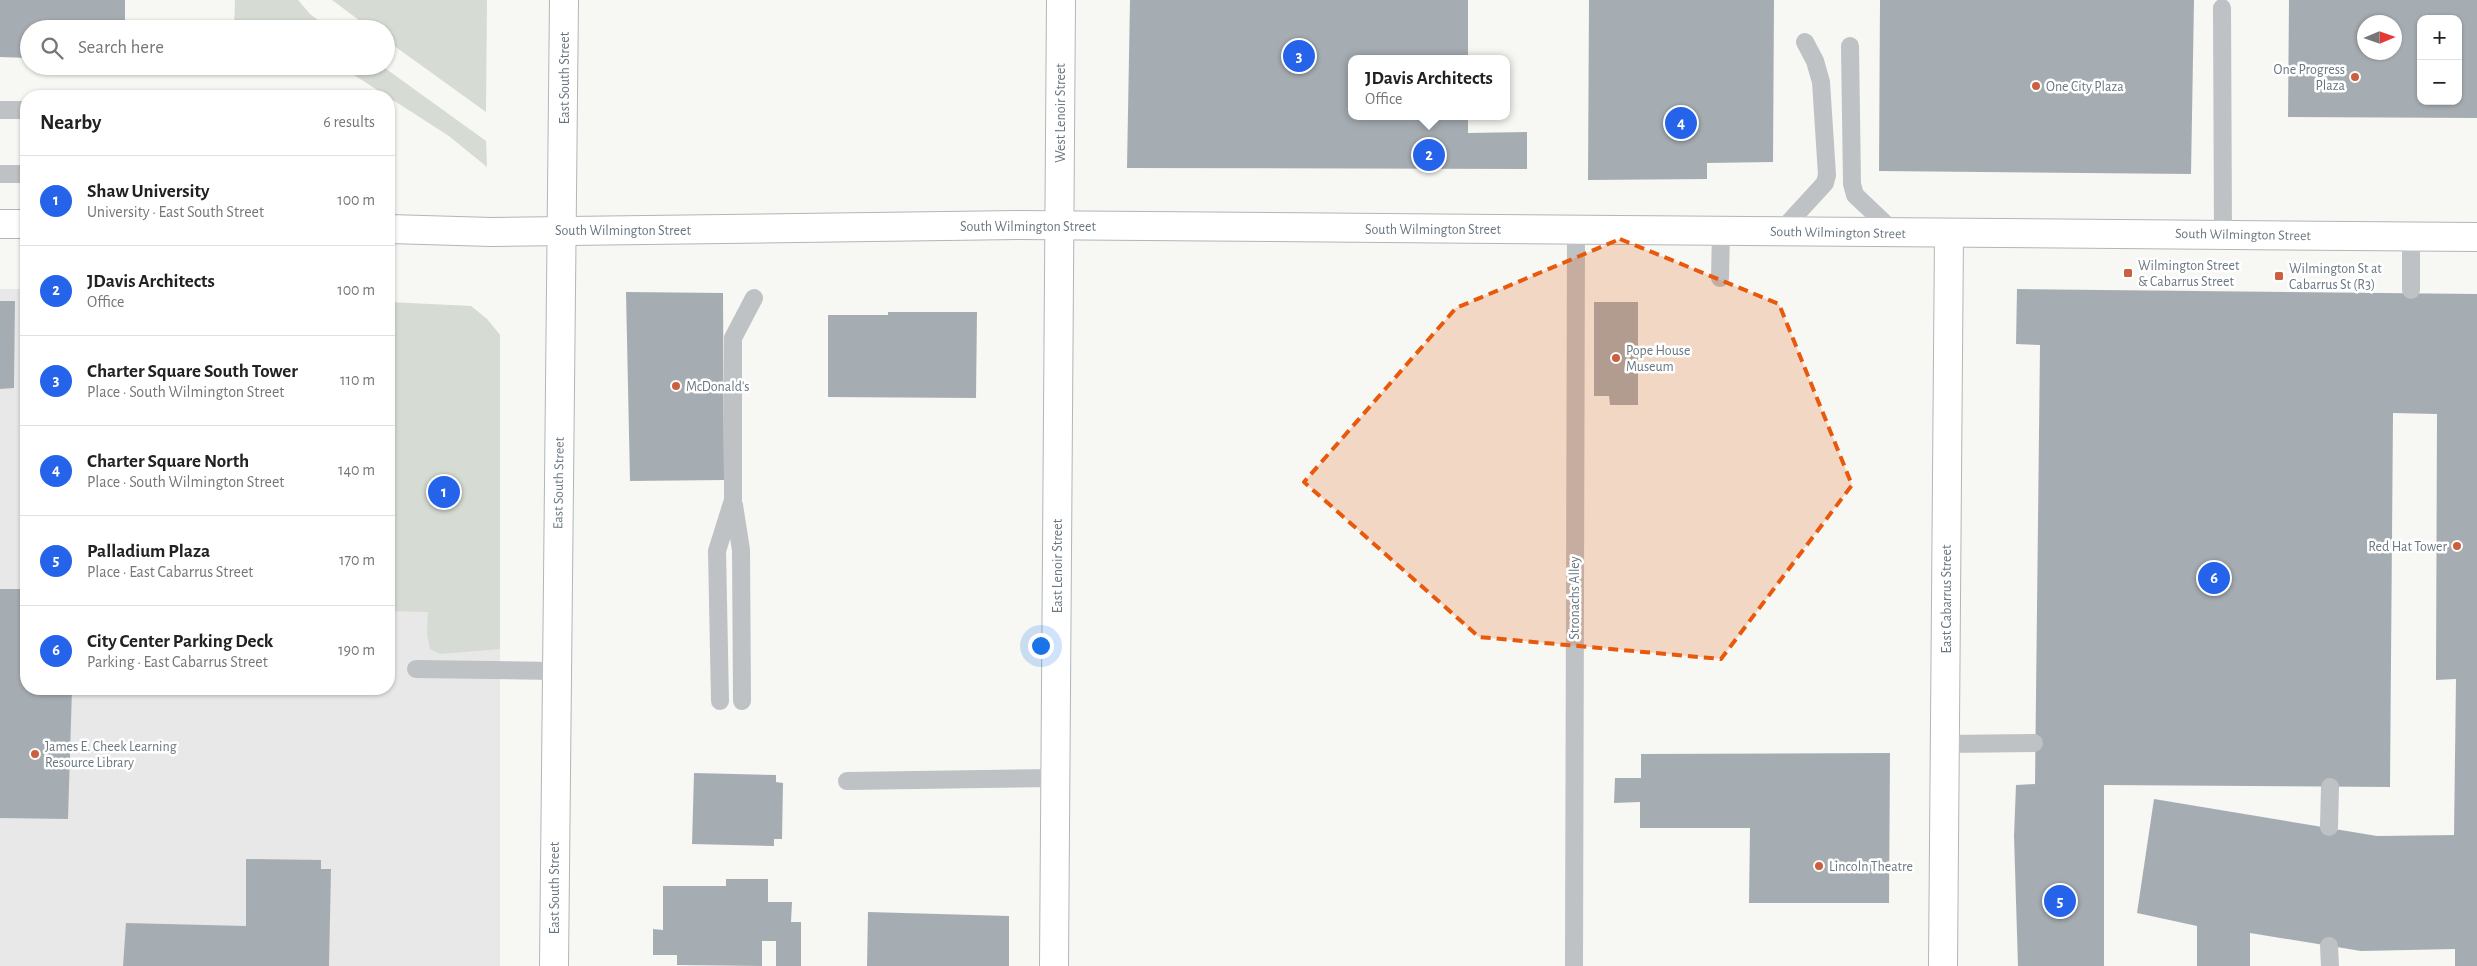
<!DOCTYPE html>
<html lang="en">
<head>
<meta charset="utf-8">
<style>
	body { margin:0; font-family:"Alegreya Sans",sans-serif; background:#f6f6f6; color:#222 }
	.controls { position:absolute; right:15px; top:15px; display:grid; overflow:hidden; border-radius:10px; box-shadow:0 1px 4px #0004 }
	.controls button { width:45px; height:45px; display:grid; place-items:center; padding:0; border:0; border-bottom:1px solid #e0e0e0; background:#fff; color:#222; font:25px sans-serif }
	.compass { position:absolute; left:2357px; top:15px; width:45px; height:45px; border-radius:50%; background:#fff; box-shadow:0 1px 4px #0004; rotate:88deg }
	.you { position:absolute; left:1040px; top:645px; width:18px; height:18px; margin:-12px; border:4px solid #fff; border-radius:50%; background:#1a73e8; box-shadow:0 0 0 8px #1a73e833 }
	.badge { display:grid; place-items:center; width:32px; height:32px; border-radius:50%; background:#2563eb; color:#fff; font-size:16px; font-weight:700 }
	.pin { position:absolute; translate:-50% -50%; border:2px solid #fff; box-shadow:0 1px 5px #0006 }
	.popup { position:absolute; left:1348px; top:55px; width:162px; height:65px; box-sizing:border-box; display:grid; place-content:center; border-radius:10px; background:#fff; filter:drop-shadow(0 1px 4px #0005); font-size:16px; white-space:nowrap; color:#767676 }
	.popup b { font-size:19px; color:#222 }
	.popup::after { content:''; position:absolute; left:50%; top:100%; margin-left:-10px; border:10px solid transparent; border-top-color:#fff }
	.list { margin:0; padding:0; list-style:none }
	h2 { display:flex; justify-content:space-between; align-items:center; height:65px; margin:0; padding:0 20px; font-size:21px }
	h2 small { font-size:16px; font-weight:400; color:#767676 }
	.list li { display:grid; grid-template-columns:32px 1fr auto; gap:15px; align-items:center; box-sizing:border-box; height:90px; padding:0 20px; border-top:1px solid #e0e0e0 }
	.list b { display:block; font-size:19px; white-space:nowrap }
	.list p { margin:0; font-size:16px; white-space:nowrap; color:#767676 }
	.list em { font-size:16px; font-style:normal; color:#767676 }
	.icon { flex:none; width:28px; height:28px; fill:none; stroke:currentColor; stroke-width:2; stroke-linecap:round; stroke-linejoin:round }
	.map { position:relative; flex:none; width:2477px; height:966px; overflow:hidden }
	.search { position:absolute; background:#fff; box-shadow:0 1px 4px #0004; left:20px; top:20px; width:375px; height:55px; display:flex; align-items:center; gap:12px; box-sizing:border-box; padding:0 18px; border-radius:28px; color:#767676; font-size:19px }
	.panel { position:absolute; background:#fff; box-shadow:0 1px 4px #0004; left:20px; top:90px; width:375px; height:605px; border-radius:20px }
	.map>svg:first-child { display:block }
</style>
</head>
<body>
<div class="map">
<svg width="2477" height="966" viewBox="0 0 2477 966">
	<rect width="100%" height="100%" fill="#f7f7f4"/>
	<path fill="#e7e8e7" d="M0 289H26V689H389V303L471 306 487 319 500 335V966H0Z"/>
	<g fill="#d6dbd4">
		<path d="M235 0H298L310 14 330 29H234Z"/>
		<path d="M332 0H487L486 112 386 40V29H371Z"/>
		<path d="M340 66H382L486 141 487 167 449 136Z"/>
		<path d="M389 302 471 306 487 319 500 335V649L440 654 430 649 427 633 428 612 389 611Z"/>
	</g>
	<g fill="#a6adb2" fill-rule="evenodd">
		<path d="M0 0H125V29H29V58L0 57Z"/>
		<path d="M1130 0H1468V59H1352V116H1468V133L1527 132V169L1127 168Z"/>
		<path d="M1589 0H1774L1773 162 1707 163V179L1588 180Z"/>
		<path d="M1880 0H2194L2191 174 1879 171Z"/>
		<path d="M2289 0H2477V118L2288 117ZM2421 19H2458V101H2421ZM2364 22H2394V52H2364Z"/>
		<path d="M2017 289 2477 294V966H2455V949L2361 951 2250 933V966H2197V926L2137 913 2154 799 2377 836 2454 835 2456 679 2436 680 2437 414 2393 413 2390 787 2104 785V966H2018L2014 836 2016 785 2035 784 2040 345 2016 344Z"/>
		<path d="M626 292 723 293 724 480 630 481Z"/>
		<path d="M0 301H15L14 388 0 389Z"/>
		<path d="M1594 302H1638V405H1610L1609 396H1594Z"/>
		<path d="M888 312H977L976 398 828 397V315H888Z"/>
		<path d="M0 589H26V689H72L68 819 0 818Z"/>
		<path d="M1890 753 1889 903H1749L1750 828H1640V802L1614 803 1615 778H1641V754Z"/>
		<path d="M694 773 776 775V782L783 783 782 839H774V846L692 844Z"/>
		<path d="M246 859 321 860V869H331L329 966H123L126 923 246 926Z"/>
		<path d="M726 879H768V902H792L791 922H801V966H776V941H762V966L677 965V955H653V929L663 930V886H726Z"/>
		<path d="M868 912 1009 916V966H867Z"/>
	</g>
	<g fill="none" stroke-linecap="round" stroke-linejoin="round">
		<g stroke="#b1b6b9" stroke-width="30">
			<g id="secondary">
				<path d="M0 224H26"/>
				<path d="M389 229 492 232 1018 225 2477 237"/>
				<path d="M554 966 564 0"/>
				<path d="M1054 966 1061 0"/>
				<path d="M1943 966 1949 233"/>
			</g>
		</g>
		<g stroke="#bec2c5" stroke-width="18">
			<path d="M2222 8 2223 234"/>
			<path d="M1850 46 1852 184 1855 195 1895 233"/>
			<path d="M0 110H26"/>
			<path d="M0 174H26"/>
			<path d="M1781 231 1825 183 1827 175 1821 82 1815 61 1805 42"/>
			<path d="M2411 236V290"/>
			<path d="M1720 278 1721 231"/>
			<path d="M734 505 741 550 742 701"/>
			<path d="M416 669 555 671"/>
			<path d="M720 701 717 551 733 500V338L754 298"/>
			<path d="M1945 744 2034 743"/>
			<path d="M847 781 1056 778"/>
			<path d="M2329 827 2330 787"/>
			<path d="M2329 946 2330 966"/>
			<path d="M1574 966 1576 230"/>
		</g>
		<use href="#secondary" stroke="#fff" stroke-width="28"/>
	</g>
	<path fill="#e8590c" fill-opacity="0.2" stroke="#e8590c" stroke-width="4" stroke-dasharray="10 6" stroke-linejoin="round" d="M1620 239 1779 304 1852 485 1721 659 1479 637 1304 482 1456 308Z"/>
	<g fill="#cc5f3f" stroke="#fff" stroke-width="2">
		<circle cx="2355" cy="77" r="5"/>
		<circle cx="2036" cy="86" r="5"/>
		<rect x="2123" y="268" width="10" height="10" rx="2.5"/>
		<rect x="2274" y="271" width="10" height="10" rx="2.5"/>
		<circle cx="1616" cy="358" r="5"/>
		<circle cx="676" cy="386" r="5"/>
		<circle cx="2457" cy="546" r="5"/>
		<circle cx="35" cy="754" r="5"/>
		<circle cx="1819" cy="866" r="5"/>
	</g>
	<g text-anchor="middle" stroke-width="5" stroke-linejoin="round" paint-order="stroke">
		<g font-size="14" fill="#6a7781" stroke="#fff" text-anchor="start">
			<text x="2345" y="74" text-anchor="end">One Progress<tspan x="2345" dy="16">Plaza</tspan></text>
			<text x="2046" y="91">One City Plaza</text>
			<text x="2138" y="270">Wilmington Street<tspan x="2138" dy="16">&amp; Cabarrus Street</tspan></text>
			<text x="2289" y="273">Wilmington St at<tspan x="2289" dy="16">Cabarrus St (R3)</tspan></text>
			<text x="1626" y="355">Pope House<tspan x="1626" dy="16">Museum</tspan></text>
			<text x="686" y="391">McDonald's</text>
			<text x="2447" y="551" text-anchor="end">Red Hat Tower</text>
			<text x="45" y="751">James E. Cheek Learning<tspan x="45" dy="16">Resource Library</tspan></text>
			<text x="1829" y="871">Lincoln Theatre</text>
		</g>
		<g font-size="14" fill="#6a7781" stroke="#fff">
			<text transform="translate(564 78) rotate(-90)" y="5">East South Street</text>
			<text transform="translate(1060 113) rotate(-90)" y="5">West Lenoir Street</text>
			<text x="1028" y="231">South Wilmington Street</text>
			<text x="1433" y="234">South Wilmington Street</text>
			<text x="623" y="235">South Wilmington Street</text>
			<text transform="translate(1838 232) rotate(1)" y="5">South Wilmington Street</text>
			<text transform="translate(2243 234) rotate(1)" y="5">South Wilmington Street</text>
			<text transform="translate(558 483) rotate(-89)" y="5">East South Street</text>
			<text transform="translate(1057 566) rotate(-90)" y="5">East Lenoir Street</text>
			<text transform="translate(1574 598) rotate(-90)" y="5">Stronachs Alley</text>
			<text transform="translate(1946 599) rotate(-90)" y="5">East Cabarrus Street</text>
			<text transform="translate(554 888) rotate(-90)" y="5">East South Street</text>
		</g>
	</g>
</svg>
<div class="controls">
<button>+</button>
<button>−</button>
</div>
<svg class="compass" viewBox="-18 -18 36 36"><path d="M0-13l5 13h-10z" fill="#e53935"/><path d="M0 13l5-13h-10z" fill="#767676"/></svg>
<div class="you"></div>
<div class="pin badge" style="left:444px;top:492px">1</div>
<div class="pin badge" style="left:1429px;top:155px">2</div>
<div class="popup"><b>JDavis Architects</b>Office</div>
<div class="pin badge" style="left:1299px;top:56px">3</div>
<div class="pin badge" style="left:1681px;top:123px">4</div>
<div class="pin badge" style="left:2060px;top:901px">5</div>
<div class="pin badge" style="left:2214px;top:578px">6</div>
<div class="search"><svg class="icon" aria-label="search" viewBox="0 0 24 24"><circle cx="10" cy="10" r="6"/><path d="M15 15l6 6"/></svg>Search here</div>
<section class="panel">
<h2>Nearby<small>6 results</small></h2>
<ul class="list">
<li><span class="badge">1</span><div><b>Shaw University</b><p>University · East South Street</p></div><em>100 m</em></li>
<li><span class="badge">2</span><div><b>JDavis Architects</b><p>Office</p></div><em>100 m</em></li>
<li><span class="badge">3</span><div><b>Charter Square South Tower</b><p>Place · South Wilmington Street</p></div><em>110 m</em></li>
<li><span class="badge">4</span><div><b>Charter Square North</b><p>Place · South Wilmington Street</p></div><em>140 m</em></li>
<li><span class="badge">5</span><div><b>Palladium Plaza</b><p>Place · East Cabarrus Street</p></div><em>170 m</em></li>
<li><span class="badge">6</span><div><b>City Center Parking Deck</b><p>Parking · East Cabarrus Street</p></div><em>190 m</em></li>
</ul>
</section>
</div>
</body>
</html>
